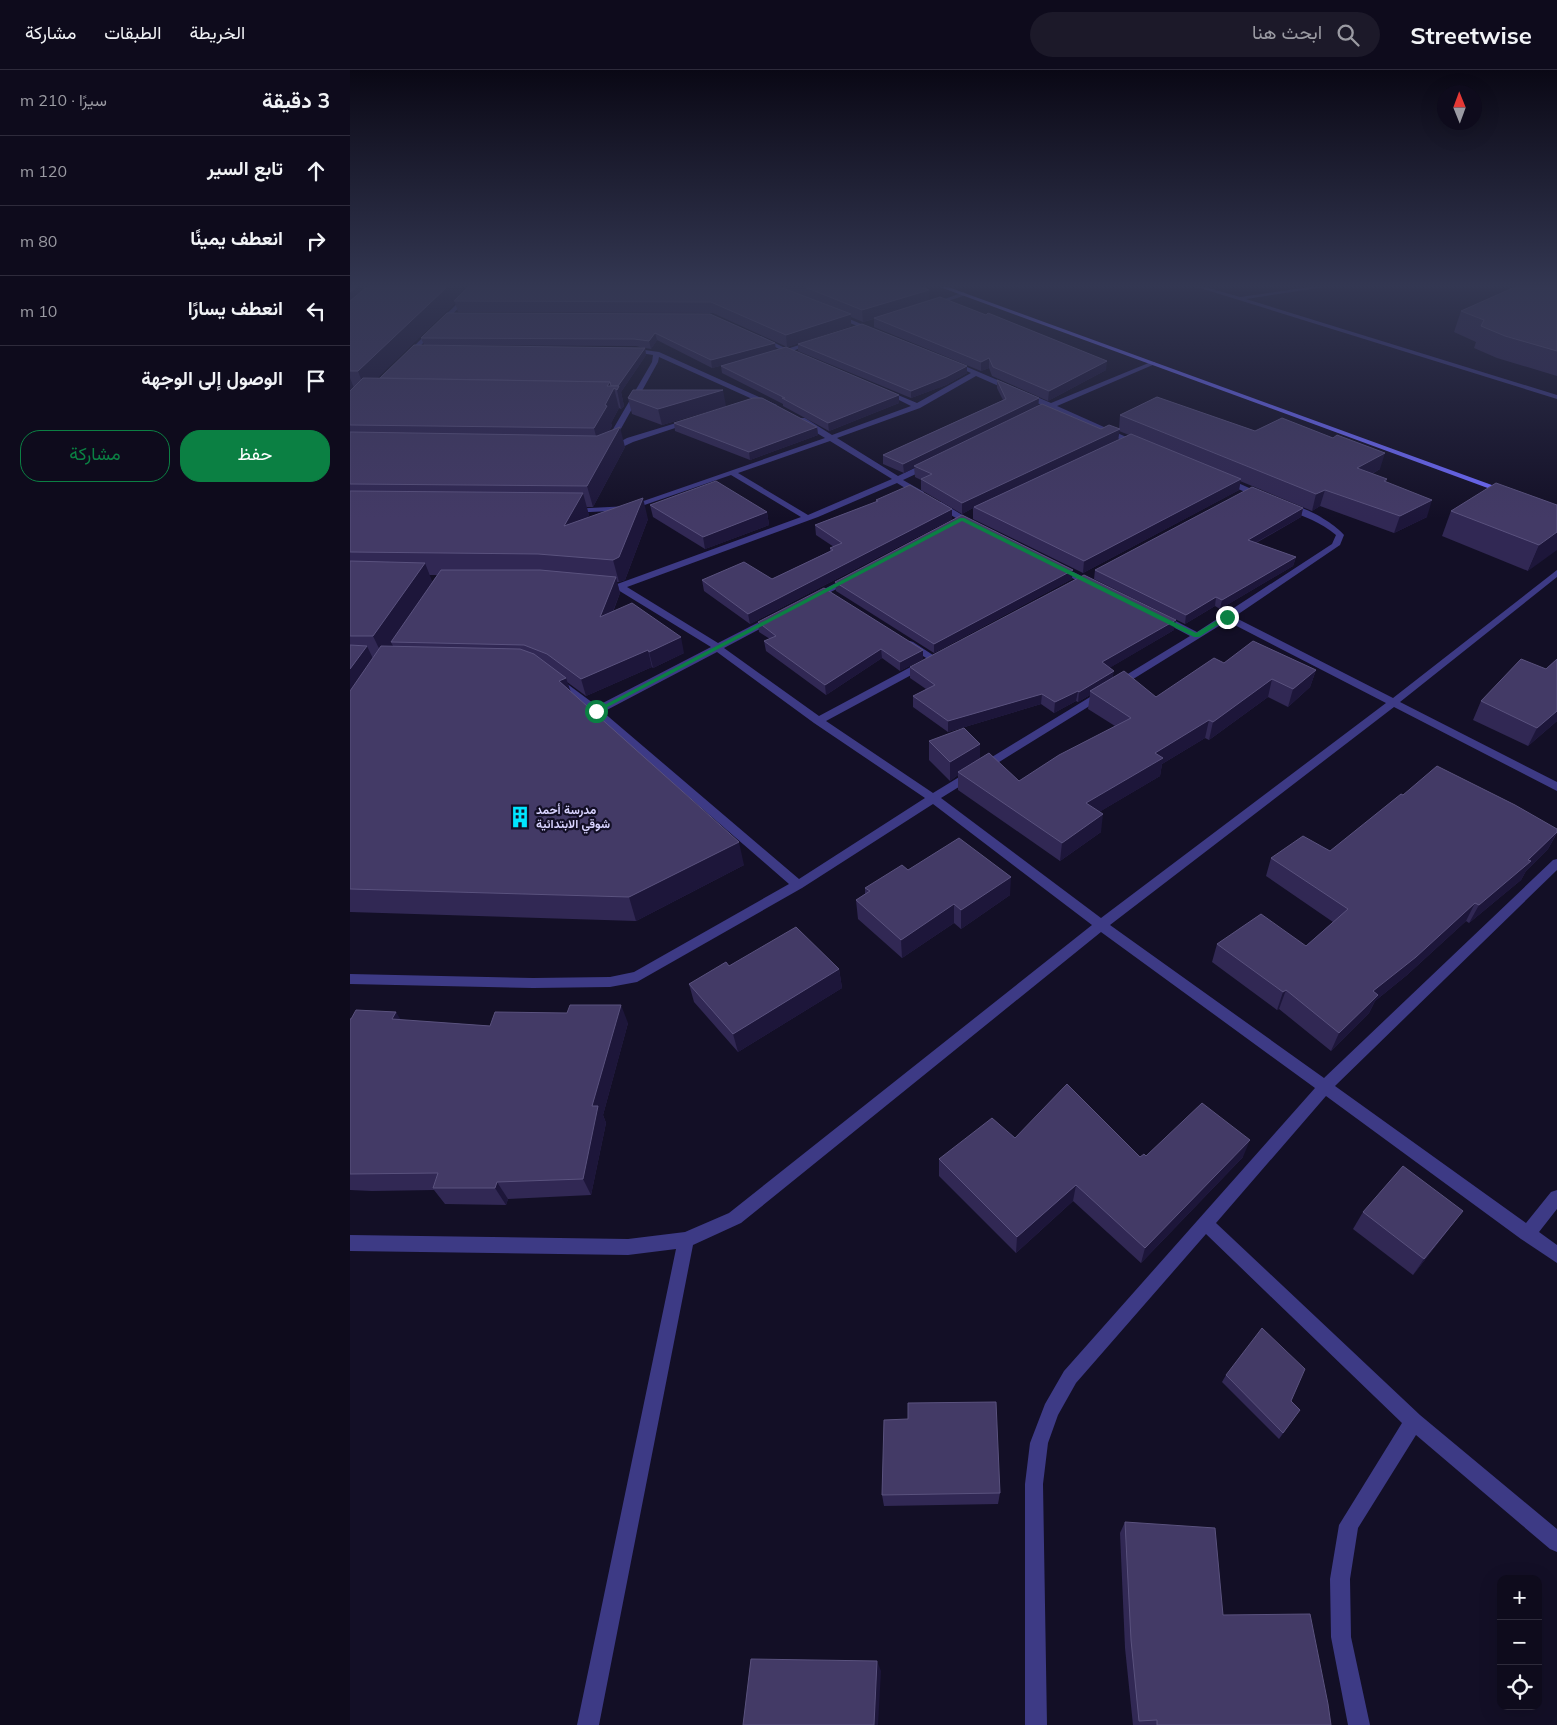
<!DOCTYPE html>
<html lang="ar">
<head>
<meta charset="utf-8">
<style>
	body { margin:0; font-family:Mulish,Vazirmatn,sans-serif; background:#1c1929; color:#f1f3f6; direction:rtl }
	.controls { position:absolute; right:15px; bottom:15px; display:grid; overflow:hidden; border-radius:10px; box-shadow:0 5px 20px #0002 }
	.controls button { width:45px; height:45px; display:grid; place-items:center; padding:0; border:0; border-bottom:1px solid #2e2b3b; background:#0e0b1c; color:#f1f3f6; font:25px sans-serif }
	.compass { position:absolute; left:1087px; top:15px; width:45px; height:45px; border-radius:50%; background:#0e0b1c; box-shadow:0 5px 20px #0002; rotate:359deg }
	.stop { position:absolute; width:15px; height:15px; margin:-11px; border:4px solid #0b8043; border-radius:50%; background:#fff }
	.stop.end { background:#0b8043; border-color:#fff; box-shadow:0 1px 5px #0008 }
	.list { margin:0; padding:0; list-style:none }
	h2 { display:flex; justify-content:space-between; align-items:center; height:65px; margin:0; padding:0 20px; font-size:21px }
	h2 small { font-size:16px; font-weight:400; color:#9b9ba3 }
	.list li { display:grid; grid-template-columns:32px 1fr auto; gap:15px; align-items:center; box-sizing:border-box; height:70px; padding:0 20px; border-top:1px solid #2e2b3b }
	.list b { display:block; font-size:19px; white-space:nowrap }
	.list em { font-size:16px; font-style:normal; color:#9b9ba3 }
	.actions { display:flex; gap:10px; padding:15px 20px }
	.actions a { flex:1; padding:11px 0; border:1px solid #0b8043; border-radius:20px; text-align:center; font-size:18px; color:#0b8043 }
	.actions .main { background:#0b8043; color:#fff }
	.icon { flex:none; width:28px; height:28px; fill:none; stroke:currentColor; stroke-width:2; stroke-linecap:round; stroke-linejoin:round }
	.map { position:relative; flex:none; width:1207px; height:1655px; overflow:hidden; direction:ltr }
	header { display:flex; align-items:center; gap:30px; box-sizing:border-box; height:70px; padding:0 25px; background:#0e0b1c; border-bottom:1px solid #2e2b3b }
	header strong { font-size:24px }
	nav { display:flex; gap:28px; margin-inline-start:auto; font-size:18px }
	.search { width:350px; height:45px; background:#1c1929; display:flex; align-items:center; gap:12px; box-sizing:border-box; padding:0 18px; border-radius:28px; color:#9b9ba3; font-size:19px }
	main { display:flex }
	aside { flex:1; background:#0e0b1c }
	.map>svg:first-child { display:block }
</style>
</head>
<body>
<header>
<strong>Streetwise</strong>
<div class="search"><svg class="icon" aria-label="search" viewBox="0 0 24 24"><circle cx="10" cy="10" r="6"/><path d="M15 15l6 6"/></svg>ابحث هنا</div>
<nav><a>الخريطة</a><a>الطبقات</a><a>مشاركة</a></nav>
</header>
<main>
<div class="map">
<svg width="1207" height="1655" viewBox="0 0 1207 1655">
	<rect width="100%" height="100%" fill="#130f26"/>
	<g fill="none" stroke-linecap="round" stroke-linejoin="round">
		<g fill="#3d3a85" fill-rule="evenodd">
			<path d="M124 217H130L58 288H54V286Z"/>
			<path d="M847 217H855L890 227 960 217H974L896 229 1207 325V329Z"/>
			<path d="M614 222 616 225 583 236 578 235Z"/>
			<path d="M487 244 526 260 527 261 522 262 485 247Z"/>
			<path d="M411 266 437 279 464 270 467 272 437 283 409 269 408 268Z"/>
			<path d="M280 278 309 282 427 335 420 337 309 287 308 292 263 373 256 375 255 373 302 292 303 285 278 281 277 280Z"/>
			<path d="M603 291 701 333 801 292H805V294L707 336 792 374 785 376 700 338 692 340 691 338 694 336 626 306 570 338 487 368 548 406 575 393H581V397L553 410 574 422V426H568L547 413 468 447 277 517 368 573 421 546H427V550L374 578 469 646 570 592H578V596L476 651 583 723 840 566 808 549V545H814L847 562 982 474 986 465C971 452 953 446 935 439V435C951 433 984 453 994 465L990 475 884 547 1043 628 1207 500V507L1050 632 1207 712V721L1044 637 760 855 974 1008 1203 790 1207 789V800L985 1016 1176 1153 1201 1122 1207 1120V1139L1189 1162 1207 1175V1193L1171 1169 976 1026 866 1153 1070 1345 1207 1459V1482L1200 1479 1066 1365 1008 1458 1000 1509 1001 1567 1020 1655H998L981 1567 980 1509 989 1455 1052 1353 856 1164 726 1313 708 1345 698 1373 693 1414 697 1655H675V1414L680 1373 695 1334 714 1301 965 1018 751 862 391 1153 343 1175 249 1655H227L326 1179 278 1185 0 1181V1165L278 1169 335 1162 379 1143 742 855 583 734 452 818 287 912 260 917 183 918 0 914V904L183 908 260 907 284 902 439 814 242 643 203 612 208 609 212 610 247 636 361 577 268 520 259 517 451 447 381 405 280 440 220 443 216 441 220 439 279 436 475 368 449 352V348H455L482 365 561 336 531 321 536 320 567 333 621 303 601 294V292ZM480 371 542 409 458 445 388 403ZM877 551 1036 633 751 848 591 728ZM367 582 464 653 575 728 449 809 253 642Z"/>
			<path d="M336 350 343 352 283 372 262 382 255 380 277 368Z"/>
			<path d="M871 408H877L917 426 910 428 871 412Z"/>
			<path d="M585 432H591L627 454 620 456 585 436Z"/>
			<path d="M707 494 746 513 748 515 743 518 740 517 704 499V495Z"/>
			<path d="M499 506 502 507V511L467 529 464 530 459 527Z"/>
			<path d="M560 571 563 572 589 589 587 591H581L557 576 555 574Z"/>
		</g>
		<path fill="#6f6bff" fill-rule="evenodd" d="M590 217H598L1161 422 1154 424Z"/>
	</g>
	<g fill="#312854" fill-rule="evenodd">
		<path d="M0 217H112L113 221 118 217H571L579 230 756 300 698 331 642 306 639 298 631 301 524 257V249L513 252 501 247V256L437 277 363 243 108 242 105 233 27 308 294 278 286 276 74 275 71 268 360 244 426 280 549 325V333L479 361 433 336V334L372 303 371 296 385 292 362 298 307 270 301 279 295 278 296 285 271 322 274 336 271 339 269 338 261 353 262 356 259 361 275 377 243 437H236L239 445 237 448 298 449 275 510 269 512H267L270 523 263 542 334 583 303 598 302 597 236 626 217 612 220 621 394 795 286 851 0 842ZM79 505H87L82 512Z"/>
		<path d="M1207 217V306L1147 288 1124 278 1126 272 1104 262 1111 241Z"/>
		<path d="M448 274 617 296V303L596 315 561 328 448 281Z"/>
		<path d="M647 310 689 328 688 336 751 359H769L770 345 905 361 1030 399 1022 404 1037 409 1036 412 1077 447 1044 463 970 436 962 441 890 411 889 420 733 503 623 449V438L612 444 571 420V410L565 407 564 397 554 403 533 394V385L653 330 647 318ZM769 361 779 365 768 370Z"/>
		<path d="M278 328 376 336 312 355 282 344Z"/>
		<path d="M324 353 467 357 468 365 400 390 325 361Z"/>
		<path d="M526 430 602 449 400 554 354 521 352 510 422 509 480 481V478L484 477 466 465 465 455 526 432Z"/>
		<path d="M300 435 417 442 419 455 355 479 303 447Z"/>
		<path d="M1207 435 1178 501 1092 466 1101 441Z"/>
		<path d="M953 438 951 447 906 473 946 487 943 496 870 539 865 536 835 554 744 509 745 500Z"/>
		<path d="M722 509 584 583 486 521 485 512Z"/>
		<path d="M408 552 573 589 550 601 532 588 476 625 416 581 414 571 420 569 409 562Z"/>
		<path d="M824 560 759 598 763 608 806 627 874 593 966 600 960 617 938 637 918 627 859 670 855 668 812 694 810 706 749 742 751 762 710 791 608 720V705L600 711 579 690V671L630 674V689L669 711 765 656 738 639 740 625 728 632 726 631 704 643 691 634 598 662 563 637V626L576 619 560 608V597Z"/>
		<path d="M1207 589V651L1178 676 1123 650 1131 631 1196 599Z"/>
		<path d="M1053 725 1207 759V763L1198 779 1176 801 1171 810 1119 853 1116 851 1057 905 1025 931 1019 943 981 981 929 939 927 940 862 892 867 874 956 876 983 852 916 806 921 788 980 781Z"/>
		<path d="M558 800 660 825 611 859 604 853 552 888 508 849 506 830 515 824V818Z"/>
		<path d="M379 896 489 899 492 918 388 982 344 932 339 914Z"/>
		<path d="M0 949 51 950 140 956 278 953 253 1045 256 1053 241 1125 158 1129 156 1135 95 1134 84 1120 22 1121 0 1120Z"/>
		<path d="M665 1068 790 1087 796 1086 893 1087 791 1193 723 1131 666 1183 589 1106V1089Z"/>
		<path d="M1113 1141 1063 1205 1003 1159 1013 1142Z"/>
		<path d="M876 1305 941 1331 950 1340 929 1369 872 1312Z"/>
		<path d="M558 1349 650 1423 648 1434 534 1436 532 1425Z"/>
		<path d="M775 1452 873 1545 981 1655H783L775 1578 770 1463Z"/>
	</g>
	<g fill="#1d163a">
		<path d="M6 217H33L0 246V222Z"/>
		<path d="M97 217H112L114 224 104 231 105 233 15 320 8 301Z"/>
		<path d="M579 220V231L513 252 512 240Z"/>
		<path d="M501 244V256L437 277 436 265Z"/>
		<path d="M305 263 307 270 301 279 299 271Z"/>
		<path d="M425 273 426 281 362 298 361 290Z"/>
		<path d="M295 278 296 285 271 322 274 336 271 339 267 320 268 316Z"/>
		<path d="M639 288V298L631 301V292Z"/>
		<path d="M757 291 756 300 698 331 699 321Z"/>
		<path d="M617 296V303L596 315 561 328V321Z"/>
		<path d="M0 308 8 328 0 338Z"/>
		<path d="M260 312 264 318 269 338 261 353 262 356 249 379 244 358 255 335 257 316Z"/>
		<path d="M373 320 376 336 312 355 308 339Z"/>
		<path d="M549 325V333L479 361 478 353Z"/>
		<path d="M689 328 688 336 554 403 553 394Z"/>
		<path d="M270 357 275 377 243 437 237 416Z"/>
		<path d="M467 357 468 365 400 390 399 382Z"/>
		<path d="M770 359 768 370 624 437 623 438 612 444V433Z"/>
		<path d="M1035 383 1030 399 1003 414 1007 398Z"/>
		<path d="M891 409 889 420 733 503 734 491Z"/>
		<path d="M975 420 970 436 962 441 966 424Z"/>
		<path d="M233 423 239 445 221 478 214 456Z"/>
		<path d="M293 428 298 449 275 510 269 512 263 490Z"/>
		<path d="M1082 430 1077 447 1044 463 1050 446Z"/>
		<path d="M953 438 951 447 896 478 898 470Z"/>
		<path d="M602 439V449L400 554 398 544Z"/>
		<path d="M417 442 419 455 355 479 353 467Z"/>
		<path d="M1207 462V480L1178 501 1189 475Z"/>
		<path d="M946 487 943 496 870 539 872 530Z"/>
		<path d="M75 493 84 516 41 572 43 576 34 589 23 566Z"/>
		<path d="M723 500 722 509 584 583V574Z"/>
		<path d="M266 507 270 523 254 564 250 547Z"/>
		<path d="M866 527 865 536 835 554 836 545Z"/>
		<path d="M826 550 824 560 751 603 752 592Z"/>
		<path d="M331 567 334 583 303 598 299 582Z"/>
		<path d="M17 576 28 599 0 640V599Z"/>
		<path d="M531 579 532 588 476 625 475 615Z"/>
		<path d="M298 580 302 597 236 626 231 609Z"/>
		<path d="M573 580V589L550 601V592Z"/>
		<path d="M966 600 960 617 938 637 943 619Z"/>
		<path d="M764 601 762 611 740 621V625L728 632 729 622Z"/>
		<path d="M216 608 224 631 209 611Z"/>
		<path d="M922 609 918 627 859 670 863 652Z"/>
		<path d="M728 621 726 631 704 643 705 632Z"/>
		<path d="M692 624 691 634 598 662V651Z"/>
		<path d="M1207 641V651L1178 676 1187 658Z"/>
		<path d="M859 650 855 668 812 694 810 706 734 751 736 733 805 683Z"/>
		<path d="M630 674V692L608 702V705L600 711V692Z"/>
		<path d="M753 744 751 762 710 791 712 773Z"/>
		<path d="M1207 762 1198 779 1176 801 1171 810 1119 853 1129 835 1178 790Z"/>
		<path d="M389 772 394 795 286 851 279 827Z"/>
		<path d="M661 807 660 825 611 859V840Z"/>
		<path d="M1125 833 1116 851 1057 905 1025 931 1019 943 981 981 989 963 1023 921Z"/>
		<path d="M604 834V853L552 888 551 870Z"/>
		<path d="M489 899 492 918 388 982 383 964Z"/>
		<path d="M936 920 929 939 927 940 933 922Z"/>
		<path d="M271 935 278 953 253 1045 256 1053 241 1125 233 1109 242 1036Z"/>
		<path d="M46 942 57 960 42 949Z"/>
		<path d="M900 1070 893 1087 791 1193 795 1178Z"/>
		<path d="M147 1112 158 1129 156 1135 145 1118Z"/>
		<path d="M726 1115 723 1131 666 1183 667 1167Z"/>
		<path d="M1113 1141 1100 1157 1063 1205 1074 1189Z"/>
		<path d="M527 1591 531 1601 528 1655H524Z"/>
	</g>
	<g fill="#433a66" stroke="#5a527e">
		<path d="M0 217H6L0 222Z"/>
		<path d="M17 217H97L8 301H0V231Z"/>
		<path d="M118 217H430L501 244 436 265 361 232 104 231Z"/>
		<path d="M455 217H571L579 220 512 240Z"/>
		<path d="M1165 217H1207V281L1155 266 1131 256 1134 250 1111 241Z"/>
		<path d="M590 227 636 245 638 243 757 291 699 321 643 297 639 288 631 292 524 248Z"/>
		<path d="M97 243 360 244 425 273 361 290 305 263 299 271 284 269 71 268Z"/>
		<path d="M512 254 617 296 596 307 561 321 448 274Z"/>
		<path d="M64 275 295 278 268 316H261L260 312 30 308Z"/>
		<path d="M436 277 549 325 478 353 432 328H435L371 296Z"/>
		<path d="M13 308 260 312 257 316H269L267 320 264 318 255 335 257 336 244 358 0 355V321Z"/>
		<path d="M647 310 689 328 553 394 533 385 656 329Z"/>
		<path d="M283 320H373L308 339 278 328Z"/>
		<path d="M807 327 905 361 932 348 983 368 987 365 1035 383 1007 398 1037 409 1034 411 1082 430 1050 446 975 420 966 424 770 345Z"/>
		<path d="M403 328H412L467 357 399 382 324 353Z"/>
		<path d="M692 334 751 359 759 355 770 359 612 433 571 409 582 404 564 396Z"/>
		<path d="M270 357 237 416 0 414V362L247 366Z"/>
		<path d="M781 364 891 409 734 491 624 437Z"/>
		<path d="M366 411 417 442 353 467 300 435Z"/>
		<path d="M1146 413 1207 435V462L1189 475 1101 441Z"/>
		<path d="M560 415 602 439 398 544 352 510 394 492 422 509 483 480 480 478 492 473 465 455 528 431 526 430Z"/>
		<path d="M902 417 953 438 898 470 946 487 872 530 866 527 836 545 745 500Z"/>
		<path d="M0 421 233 423 214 456 293 428 269 487 263 490 188 484 0 482Z"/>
		<path d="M612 445 723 500 584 574 485 512Z"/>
		<path d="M0 491 75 493 23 566H0Z"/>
		<path d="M91 500H190L266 507 250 547 282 533 331 567 299 582 298 580 231 609 197 584 174 575 41 572Z"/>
		<path d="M734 505 826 550 752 592 764 601 729 622 728 621 705 632 692 624 598 651 563 626 585 615 560 597Z"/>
		<path d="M474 518 573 580 550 592 531 579 475 615 414 571 426 566 408 552Z"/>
		<path d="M903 571 966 600 943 619 922 609 863 652 859 650 805 683 813 688 736 733 753 744 712 773 608 702 639 683 669 711 709 685 781 648 740 621 774 601 806 627 864 588 874 593Z"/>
		<path d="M0 575 17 576 0 599Z"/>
		<path d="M31 576 170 579 184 584 216 608 209 611 389 772 279 827 0 819V621Z"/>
		<path d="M1171 589 1196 599 1207 589V641L1187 658 1131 631Z"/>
		<path d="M614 658 630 674 600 692 579 671Z"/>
		<path d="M1087 696 1165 735 1207 759V762L1178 790 1181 791 1129 835 1125 833 1066 887 1023 921 1028 925 989 963 936 920 933 922 867 874 911 844 956 876 998 839 921 788 953 766 980 781 1051 724 1053 725Z"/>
		<path d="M609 768 661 807 611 840 604 834 551 870 506 830 520 821 515 818 552 795 558 800Z"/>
		<path d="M446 857 489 899 383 964 339 914 376 892 379 896Z"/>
		<path d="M220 935H271L242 1036H248L233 1109 147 1112 145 1118H83L88 1103 0 1104V949H1L6 940 46 942 42 949 140 956 145 942 217 943Z"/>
		<path d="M717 1014 790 1087 794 1084 796 1086 852 1033 900 1070 795 1178 726 1115 667 1167 589 1089 642 1048 665 1068Z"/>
		<path d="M1053 1096 1113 1141 1074 1189 1013 1142Z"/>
		<path d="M912 1258 955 1299 941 1331 950 1340 933 1363 876 1305Z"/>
		<path d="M646 1332 650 1423 532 1425 534 1350 558 1349V1333Z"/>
		<path d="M775 1452 865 1458 873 1545 960 1544 978 1634 981 1655H807V1650L789 1651 781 1570Z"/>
		<path d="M401 1589 527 1591 524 1655H393Z"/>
	</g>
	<linearGradient id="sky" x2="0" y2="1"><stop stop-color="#0a0815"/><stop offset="0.48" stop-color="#333752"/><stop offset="1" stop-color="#333752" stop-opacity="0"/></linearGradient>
	<rect width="1207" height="449" fill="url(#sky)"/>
	<path fill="#0b8043" d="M610 448H614L846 563 874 546 880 547 849 567H844L612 451 248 642 243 641Z"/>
	<defs>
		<g id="building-bare" transform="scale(1.725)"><path d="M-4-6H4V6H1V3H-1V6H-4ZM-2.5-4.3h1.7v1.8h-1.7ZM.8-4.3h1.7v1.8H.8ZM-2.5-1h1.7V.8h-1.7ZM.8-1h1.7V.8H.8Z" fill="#00e5ff" stroke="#130f26" stroke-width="2.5" paint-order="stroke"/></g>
	</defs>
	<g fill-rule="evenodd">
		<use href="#building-bare" x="170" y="747"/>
	</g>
	<g text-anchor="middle" stroke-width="4.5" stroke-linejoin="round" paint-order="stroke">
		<g font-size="12" font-weight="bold" fill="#d9d4ff" stroke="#130f26" text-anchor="start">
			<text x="186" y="744">مدرسة أحمد<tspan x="186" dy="14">شوقي الابتدائية</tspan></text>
		</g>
	</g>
</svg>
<div class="controls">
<button>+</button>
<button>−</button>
<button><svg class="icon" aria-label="locate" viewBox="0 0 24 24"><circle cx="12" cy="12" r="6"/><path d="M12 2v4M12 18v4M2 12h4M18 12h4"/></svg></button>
</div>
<svg class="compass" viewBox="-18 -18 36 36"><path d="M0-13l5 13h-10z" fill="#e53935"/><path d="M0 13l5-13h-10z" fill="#9b9ba3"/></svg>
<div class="stop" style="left:246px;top:641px"></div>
<div class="stop end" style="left:877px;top:547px"></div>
</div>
<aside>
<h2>3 دقيقة<small>سيرًا · 210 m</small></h2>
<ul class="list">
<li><svg class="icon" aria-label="ahead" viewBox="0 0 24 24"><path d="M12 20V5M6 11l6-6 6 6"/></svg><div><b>تابع السير</b></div><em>120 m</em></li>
<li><svg class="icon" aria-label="right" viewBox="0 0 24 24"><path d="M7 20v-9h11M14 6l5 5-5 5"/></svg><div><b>انعطف يمينًا</b></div><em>80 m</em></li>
<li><svg class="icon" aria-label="left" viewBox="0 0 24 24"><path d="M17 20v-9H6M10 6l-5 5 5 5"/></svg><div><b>انعطف يسارًا</b></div><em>10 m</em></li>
<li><svg class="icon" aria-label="arrive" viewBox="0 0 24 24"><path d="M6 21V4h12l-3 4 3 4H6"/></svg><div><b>الوصول إلى الوجهة</b></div></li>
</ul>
<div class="actions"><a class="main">حفظ</a><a>مشاركة</a></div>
</aside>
</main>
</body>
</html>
